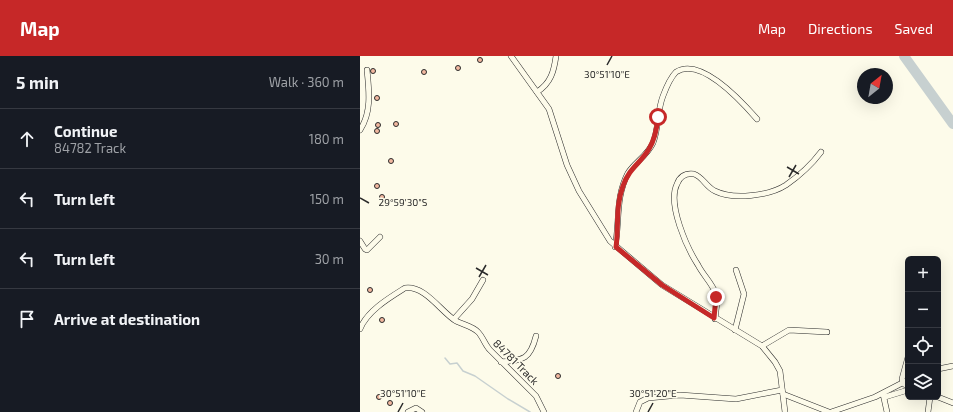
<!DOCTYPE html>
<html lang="en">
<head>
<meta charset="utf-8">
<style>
	body { margin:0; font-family:"Exo 2",sans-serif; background:#242831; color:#f1f3f6 }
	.controls { position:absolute; right:12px; bottom:12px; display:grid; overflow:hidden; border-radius:6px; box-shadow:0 4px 16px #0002 }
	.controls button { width:36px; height:36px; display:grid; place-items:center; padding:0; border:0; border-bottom:1px solid #363941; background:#171b24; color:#f1f3f6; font:20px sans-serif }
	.compass { position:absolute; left:497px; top:12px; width:36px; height:36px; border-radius:50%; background:#171b24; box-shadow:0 4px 16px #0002; rotate:31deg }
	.stop { position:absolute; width:12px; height:12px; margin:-9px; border:3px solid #c62828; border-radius:50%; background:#fff }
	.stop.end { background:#c62828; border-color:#fff; box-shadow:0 1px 4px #0008 }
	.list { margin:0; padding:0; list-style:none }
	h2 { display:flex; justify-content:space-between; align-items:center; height:52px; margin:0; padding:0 16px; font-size:17px }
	h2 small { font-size:13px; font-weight:400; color:#9ea1a6 }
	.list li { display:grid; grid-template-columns:26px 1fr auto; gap:12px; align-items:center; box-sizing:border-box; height:60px; padding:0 16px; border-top:1px solid #363941 }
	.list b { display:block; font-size:15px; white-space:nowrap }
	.list p { margin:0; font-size:13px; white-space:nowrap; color:#9ea1a6 }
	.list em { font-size:13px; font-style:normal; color:#9ea1a6 }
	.icon { flex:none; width:22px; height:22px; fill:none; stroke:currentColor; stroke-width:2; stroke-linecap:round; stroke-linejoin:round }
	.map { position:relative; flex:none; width:593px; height:356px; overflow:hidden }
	header { display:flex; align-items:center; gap:24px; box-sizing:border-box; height:56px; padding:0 20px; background:#c62828; color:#fff }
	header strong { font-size:19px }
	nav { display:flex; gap:22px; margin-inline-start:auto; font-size:14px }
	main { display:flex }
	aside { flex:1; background:#171b24 }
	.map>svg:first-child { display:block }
</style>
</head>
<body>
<header>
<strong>Map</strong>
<nav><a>Map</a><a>Directions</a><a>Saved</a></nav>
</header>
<main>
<aside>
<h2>5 min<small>Walk · 360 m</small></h2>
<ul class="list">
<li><svg class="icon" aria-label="ahead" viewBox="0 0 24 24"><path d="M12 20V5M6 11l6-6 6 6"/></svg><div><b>Continue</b><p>84782 Track</p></div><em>180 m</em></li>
<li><svg class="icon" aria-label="left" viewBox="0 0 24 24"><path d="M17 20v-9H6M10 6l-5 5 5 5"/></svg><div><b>Turn left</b></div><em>150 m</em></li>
<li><svg class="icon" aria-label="left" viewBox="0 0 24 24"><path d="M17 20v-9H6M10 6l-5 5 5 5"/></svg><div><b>Turn left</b></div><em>30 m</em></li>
<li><svg class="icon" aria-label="arrive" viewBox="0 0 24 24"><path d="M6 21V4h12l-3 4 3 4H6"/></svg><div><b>Arrive at destination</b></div></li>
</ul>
</aside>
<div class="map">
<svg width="593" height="356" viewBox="0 0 593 356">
	<rect width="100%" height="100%" fill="#fdfbea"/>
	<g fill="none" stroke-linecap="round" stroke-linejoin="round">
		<path stroke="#c7d0d0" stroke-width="1.5" d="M85 302 90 308 97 307 103 315 115 320 148 343 170 356"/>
		<path stroke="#c7d0d0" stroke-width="10" d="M544 0 593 68"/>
	</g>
	<g fill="#f2b8a0" stroke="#2b2b2b">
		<circle cx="120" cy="4" r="2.5"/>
		<circle cx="98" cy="12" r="2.5"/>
		<circle cx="13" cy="15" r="2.5"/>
		<circle cx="64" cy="16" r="2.5"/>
		<circle cx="17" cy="42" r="2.5"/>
		<circle cx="36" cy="68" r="2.5"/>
		<circle cx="18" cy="69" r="2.5"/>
		<circle cx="17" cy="75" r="2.5"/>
		<circle cx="31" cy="105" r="2.5"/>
		<circle cx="17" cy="130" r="2.5"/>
		<circle cx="22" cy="141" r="2.5"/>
		<circle cx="10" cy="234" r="2.5"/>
		<circle cx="22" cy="264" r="2.5"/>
		<circle cx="198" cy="320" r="2.5"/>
		<circle cx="19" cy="341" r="2.5"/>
		<circle cx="30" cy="347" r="2.5"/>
	</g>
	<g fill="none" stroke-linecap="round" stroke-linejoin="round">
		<g stroke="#2b2b2b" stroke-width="6">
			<g id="street">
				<path d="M151 0 189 53 207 109 219 135 250 185 302 229 402 290 415 306 420 315 425 356"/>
				<path d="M177 36C191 27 194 15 196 0"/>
				<path d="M0 74C12 56 9 34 7 14"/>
				<path d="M0 185 5 193 7 194 20 181"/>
				<path d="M255 191C260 166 255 142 268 117 275 106 287 100 293 87 299 72 297 55 303 40 306 32 310 22 316 16 341 0 383 47 397 63"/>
				<path d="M94 263 112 243 123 224"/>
				<path d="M355 263C356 254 358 246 356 238 352 227 343 219 338 209 327 192 307 148 317 128 320 120 326 117 334 118 343 121 346 131 355 135 373 144 409 140 426 129 439 120 452 108 461 96"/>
				<path d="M0 273C7 255 29 242 45 232 65 229 81 256 96 265 104 269 112 270 118 276 123 281 125 289 130 294L176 340 184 356"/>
				<path d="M375 274 384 238 376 214"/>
				<path d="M402 290 429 274 467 276"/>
				<path d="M548 301 542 323 543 327 548 331"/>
				<path d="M141 306C163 304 170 304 176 280"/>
				<path d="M578 313 593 310"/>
				<path d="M423 338 469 356"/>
				<path d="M523 338 527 356"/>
				<path d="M525 341 548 334"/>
				<path d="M578 341 593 347"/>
				<path d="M48 356 56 352 62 356"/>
				<path d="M276 356 280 346 288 342 320 339 376 343 422 334"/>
				<path d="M471 356 515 341 548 324"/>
				<path d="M568 356 570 341"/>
			</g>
		</g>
		<use href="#street" stroke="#fdfbea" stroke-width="5"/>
	</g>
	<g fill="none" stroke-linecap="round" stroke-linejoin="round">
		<path stroke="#c62828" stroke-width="5" d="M298 61C297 72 295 83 289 93 280 108 269 112 263 130 255 151 259 171 256 191L302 229 354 262 356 241"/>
	</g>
	<path fill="none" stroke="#2b2b2b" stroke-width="1.5" d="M247 9 252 0M427 111 439 118M429 121 436 109M0 142 9 147M116 212 128 219M119 221 126 209M38 356 43 347M288 356 293 347"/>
	<g text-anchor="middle" stroke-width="3" stroke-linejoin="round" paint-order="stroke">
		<g font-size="11" fill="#2b2b2b" stroke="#fdfbea">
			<text transform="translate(156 306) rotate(45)" y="4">84781 Track</text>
		</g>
	</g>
	<g font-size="10" text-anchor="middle" fill="#2b2b2b" stroke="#fdfbea" stroke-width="3" stroke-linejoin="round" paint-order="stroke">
		<text x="247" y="22">30°51'10"E</text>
		<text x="43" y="150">29°59'30"S</text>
		<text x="43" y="341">30°51'10"E</text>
		<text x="293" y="341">30°51'20"E</text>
	</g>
</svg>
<div class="controls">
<button>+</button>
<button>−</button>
<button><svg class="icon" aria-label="locate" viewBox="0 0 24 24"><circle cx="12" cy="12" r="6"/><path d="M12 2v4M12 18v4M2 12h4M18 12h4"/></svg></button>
<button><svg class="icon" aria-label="layers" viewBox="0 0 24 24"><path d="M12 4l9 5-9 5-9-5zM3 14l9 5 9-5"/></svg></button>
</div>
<svg class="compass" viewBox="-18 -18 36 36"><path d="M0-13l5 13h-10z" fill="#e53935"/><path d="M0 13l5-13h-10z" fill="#9ea1a6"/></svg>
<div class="stop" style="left:298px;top:61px"></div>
<div class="stop end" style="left:356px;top:241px"></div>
</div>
</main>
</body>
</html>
